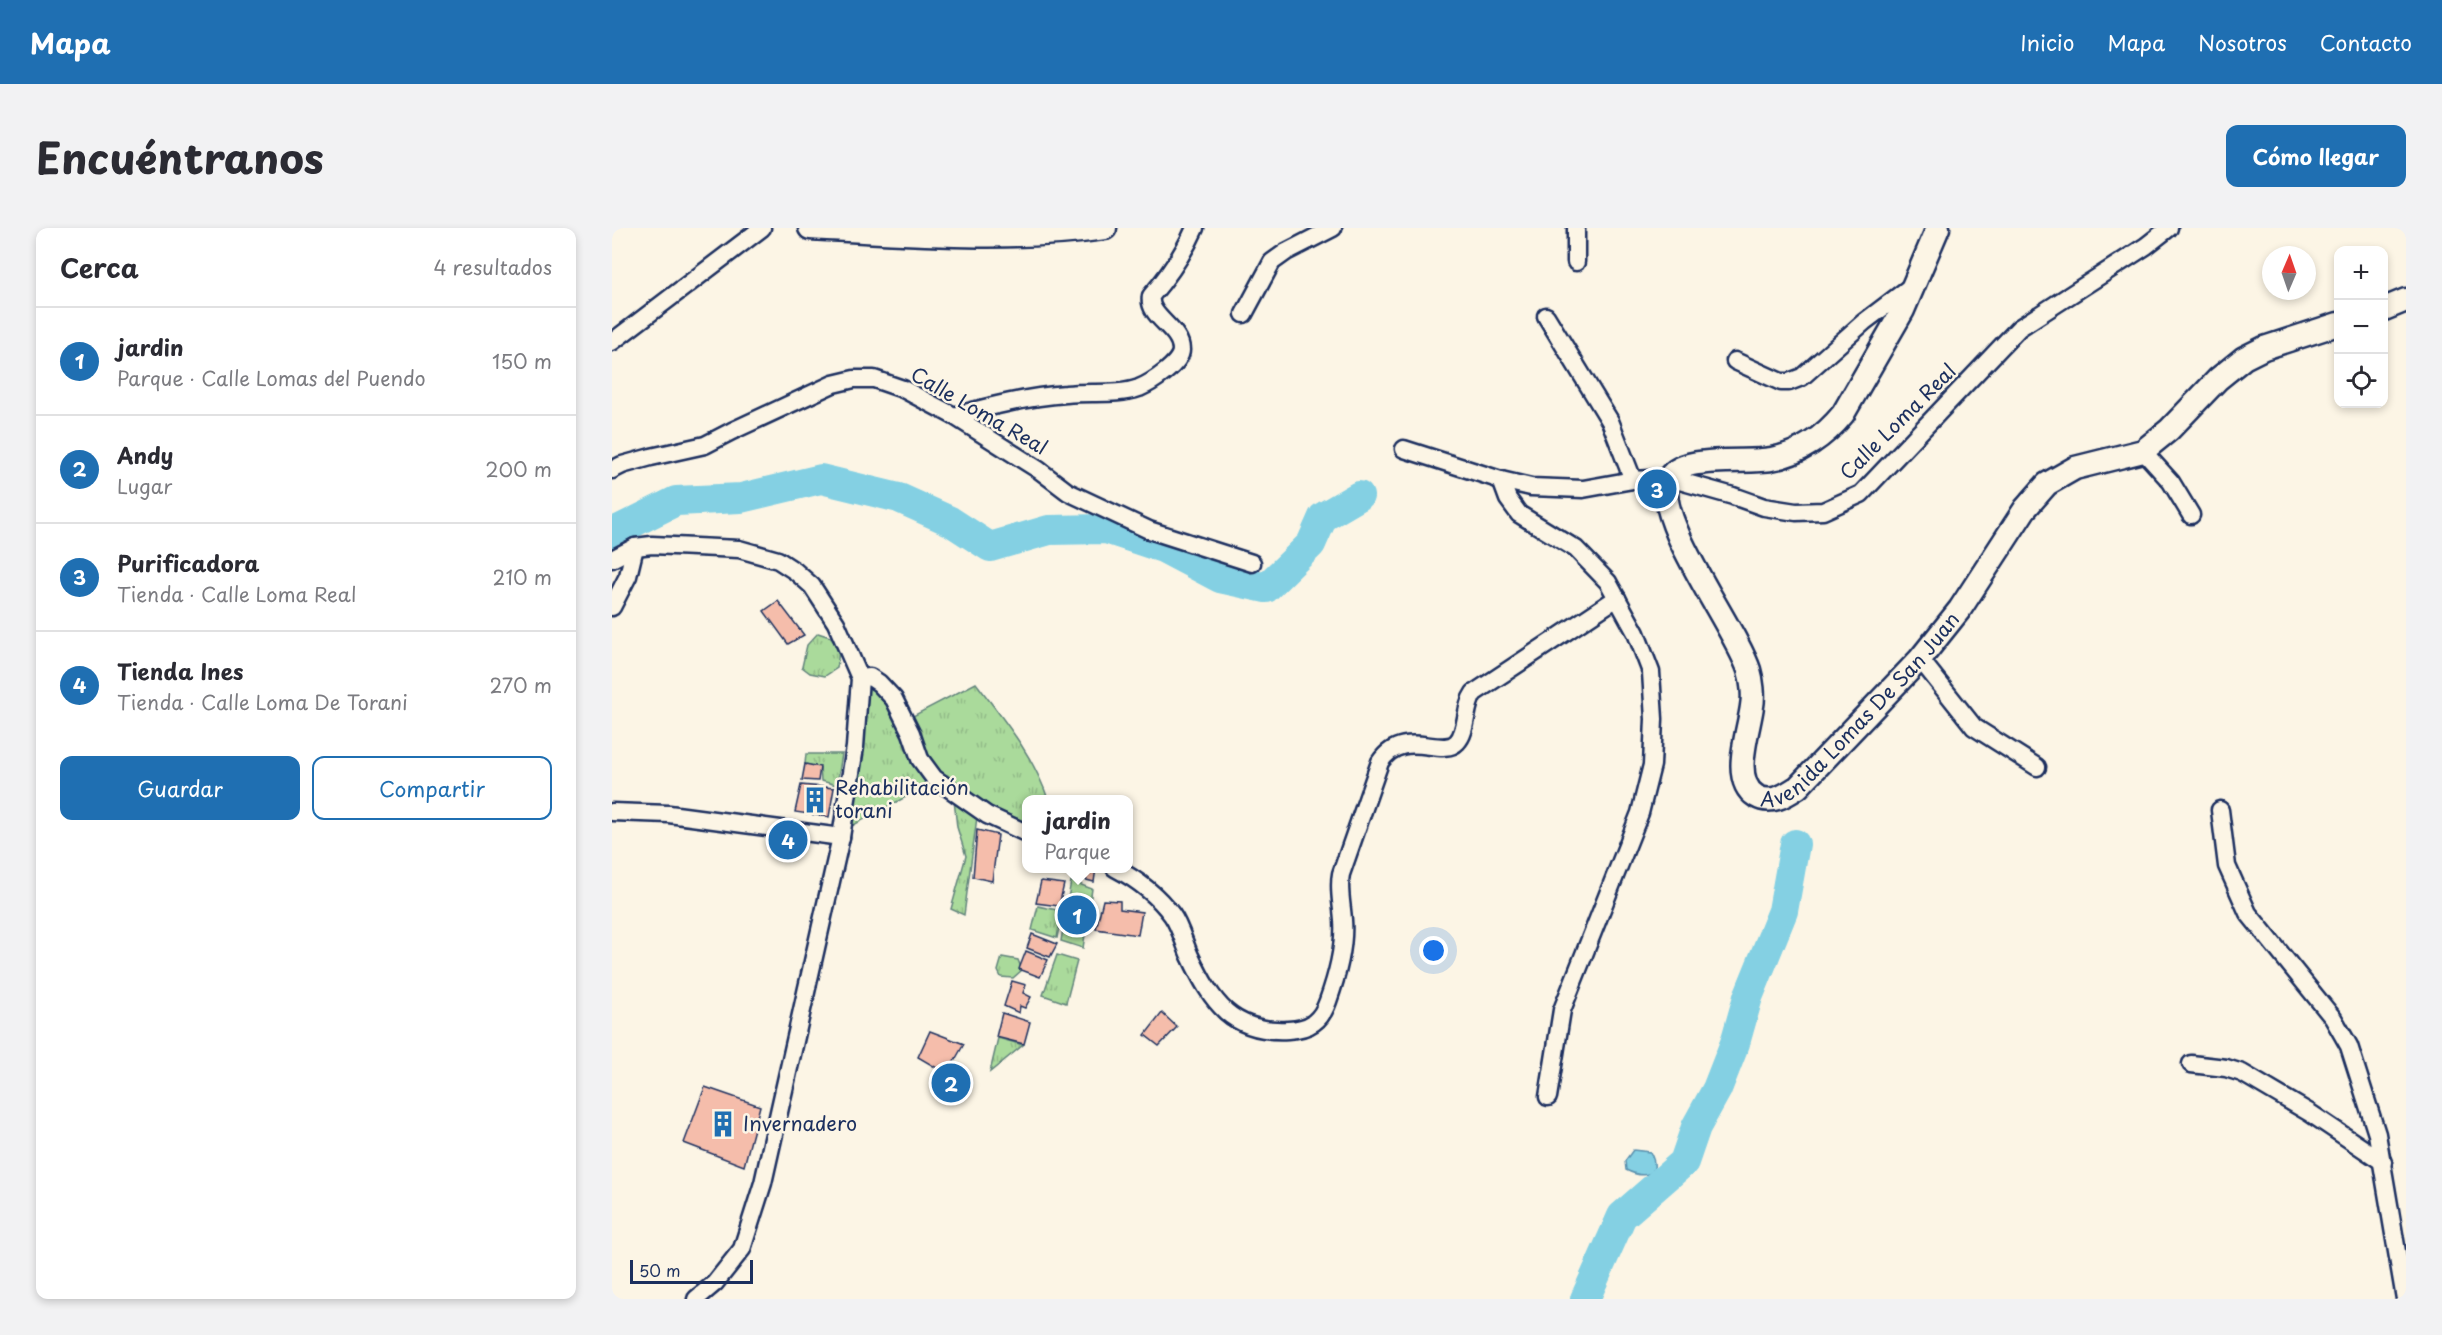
<!DOCTYPE html>
<html lang="es">
<head>
<meta charset="utf-8">
<style>
	body { margin:0; font-family:"Playpen Sans",sans-serif; background:#f2f2f3; color:#2b2b33 }
	.controls { position:absolute; right:18px; top:18px; display:grid; overflow:hidden; border-radius:12px; box-shadow:0 3px 9px #0003 }
	.controls button { width:54px; height:54px; display:grid; place-items:center; padding:0; border:0; border-bottom:2px solid #e1e1e2; background:#fff; color:#2b2b33; font:30px sans-serif }
	.compass { position:absolute; left:1650px; top:18px; width:54px; height:54px; border-radius:50%; background:#fff; box-shadow:0 3px 9px #0003; rotate:2deg }
	.scale { position:absolute; left:18px; bottom:15px; width:123px; box-sizing:border-box; padding-left:6px; border:3px solid #1b2f5e; border-top:0; font-size:16px; line-height:21px; white-space:nowrap; color:#1b2f5e; -webkit-text-stroke:4px #fcf5e5; paint-order:stroke }
	.you { position:absolute; left:822px; top:723px; width:21px; height:21px; margin:-15px; border:4px solid #fff; border-radius:50%; background:#1a73e8; box-shadow:0 0 0 9px #1a73e833 }
	.badge { display:grid; place-items:center; width:39px; height:39px; border-radius:50%; background:#1f6fb2; color:#fff; font-size:20px; font-weight:700 }
	.pin { position:absolute; translate:-50% -50%; border:3px solid #fff; box-shadow:0 2px 6px #0006 }
	.popup { position:absolute; left:410px; top:567px; width:111px; height:78px; box-sizing:border-box; display:grid; place-content:center; border-radius:12px; background:#fff; filter:drop-shadow(0 2px 4px #0005); font-size:20px; white-space:nowrap; color:#7c7c81 }
	.popup b { font-size:22px; color:#2b2b33 }
	.popup::after { content:''; position:absolute; left:50%; top:100%; margin-left:-12px; border:12px solid transparent; border-top-color:#fff }
	.list { margin:0; padding:0; list-style:none }
	h2 { display:flex; justify-content:space-between; align-items:center; height:78px; margin:0; padding:0 24px; font-size:26px }
	h2 small { font-size:20px; font-weight:400; color:#7c7c81 }
	.list li { display:grid; grid-template-columns:39px 1fr auto; gap:18px; align-items:center; box-sizing:border-box; height:108px; padding:0 24px; border-top:2px solid #e1e1e2 }
	.list b { display:block; font-size:22px; white-space:nowrap }
	.list p { margin:0; font-size:20px; white-space:nowrap; color:#7c7c81 }
	.list em { font-size:20px; font-style:normal; color:#7c7c81 }
	.actions { display:flex; gap:12px; padding:18px 24px }
	.actions a { flex:1; padding:14px 0; border:2px solid #1f6fb2; border-radius:12px; text-align:center; font-size:21px; color:#1f6fb2 }
	.actions .main { background:#1f6fb2; color:#fff }
	.icon { flex:none; width:33px; height:33px; fill:none; stroke:currentColor; stroke-width:2; stroke-linecap:round; stroke-linejoin:round }
	.map { position:relative; flex:none; width:1794px; height:1071px; overflow:hidden; border-radius:12px }
	header { display:flex; align-items:center; gap:36px; box-sizing:border-box; height:84px; padding:0 30px; background:#1f6fb2; color:#fff }
	header strong { font-size:28px }
	nav { display:flex; gap:33px; margin-inline-start:auto; font-size:21px }
	.intro { display:flex; align-items:center; justify-content:space-between; box-sizing:border-box; height:144px; padding:0 36px }
	h1 { margin:0; font-size:42px }
	.button { padding:15px 27px; border-radius:12px; background:#1f6fb2; color:#fff; font-size:21px; font-weight:700 }
	main { display:flex; gap:36px; padding:0 36px }
	aside { flex:1; background:#fff; border-radius:12px; box-shadow:0 3px 9px #0003 }
	.map>svg:first-child { display:block }
</style>
</head>
<body>
<header>
<strong>Mapa</strong>
<nav><a>Inicio</a><a>Mapa</a><a>Nosotros</a><a>Contacto</a></nav>
</header>
<div class="intro"><h1>Encuéntranos</h1><a class="button">Cómo llegar</a></div>
<main>
<aside>
<h2>Cerca<small>4 resultados</small></h2>
<ul class="list">
<li><span class="badge">1</span><div><b>jardin</b><p>Parque · Calle Lomas del Puendo</p></div><em>150 m</em></li>
<li><span class="badge">2</span><div><b>Andy</b><p>Lugar</p></div><em>200 m</em></li>
<li><span class="badge">3</span><div><b>Purificadora</b><p>Tienda · Calle Loma Real</p></div><em>210 m</em></li>
<li><span class="badge">4</span><div><b>Tienda Ines</b><p>Tienda · Calle Loma De Torani</p></div><em>270 m</em></li>
</ul>
<div class="actions"><a class="main">Guardar</a><a>Compartir</a></div>
</aside>
<div class="map">
<svg width="1794" height="1071" viewBox="0 0 1794 1071">
	<defs>
		<pattern id="grass-tufts" width="24" height="20" patternUnits="userSpaceOnUse" patternTransform="scale(1.5)"><rect width="24" height="20" fill="#aada9b"/><path d="M3 7l-1-3M5 7V3M7 7l1-3M15 17l-1-3M17 17v-4M19 17l1-3" fill="none" stroke="#92bb88"/></pattern>
	</defs>
	<rect width="100%" height="100%" fill="#fcf5e5"/>
	<filter id="ink" filterUnits="userSpaceOnUse"><feTurbulence type="fractalNoise" baseFrequency=".0167" numOctaves="2"/><feDisplacementMap in="SourceGraphic" scale="12" xChannelSelector="R" yChannelSelector="G"/><feConvolveMatrix kernelMatrix="1 2 1 2 8 2 1 2 1" color-interpolation-filters="sRGB"/></filter>
	<g filter="url(#ink)">
		<g fill="url(#grass-tufts)" stroke="#62847c" stroke-width="1.5">
			<path d="M206 405 218 409 227 421 225 440 213 448 198 445 190 439 195 417Z"/>
			<path d="M256 455 275 473 320 555 238 599Z"/>
			<path d="M364 455C392 492 421 527 436 571L414 572V599L399 593 320 540 299 489Z"/>
			<path d="M194 526H230L225 557 209 553 208 539 193 536Z"/>
			<path d="M342 572 365 589 352 687 339 681 354 628 345 599Z"/>
			<path d="M426 678 450 683 445 710 420 702Z"/>
			<path d="M445 727 465 733 454 775 431 767Z"/>
			<path d="M390 729 406 732 410 742 401 750 389 749 386 743Z"/>
			<path d="M386 810 411 817 378 844Z"/>
		</g>
		<path fill="#aada9b" stroke="#62847c" stroke-width="1.5" d="M459 653 480 661 471 720 449 713Z"/>
		<path fill="#84d0e3" stroke="#5a90ae" stroke-width="1.5" d="M1021 922 1038 924C1051 948 1032 951 1014 942L1013 933Z"/>
		<g fill="none" stroke-linecap="round" stroke-linejoin="round">
			<g stroke="#84d0e3" stroke-width="30">
				<path d="M0 305 64 273 129 270 209 251 287 270 338 293 378 319 437 302 494 301 551 320 608 350 654 360 699 316 711 289 747 268"/>
				<path d="M973 1071 1010 988 1072 934 1084 899 1105 861 1123 815 1136 769 1171 683 1183 616"/>
			</g>
		</g>
		<g fill="#f5bdab" stroke="#1b2f5e" stroke-width="1.5">
			<path d="M166 373 192 407 176 416 152 383Z"/>
			<path d="M193 536 208 539 206 553 190 552Z"/>
			<path d="M189 557 222 560 217 589 183 584Z"/>
			<path d="M168 601 189 608 185 623 162 616Z"/>
			<path d="M365 602 386 607 380 653 361 649Z"/>
			<path d="M445 640H484L482 654 444 644Z"/>
			<path d="M429 653 452 656 447 678 424 675Z"/>
			<path d="M491 672 508 673V681L530 684 526 707 484 701Z"/>
			<path d="M420 706 445 716 438 729 415 720Z"/>
			<path d="M414 723 436 732 428 749 407 741Z"/>
			<path d="M400 753 414 757 411 765 419 769 413 780 408 778 407 785 392 778Z"/>
			<path d="M390 785 418 794 412 816 384 809Z"/>
			<path d="M550 785 565 799 547 818 533 807Z"/>
			<path d="M318 803 352 816 335 846 306 829Z"/>
			<path d="M334 848 348 852 342 860 330 858Z"/>
			<path d="M93 859 148 878 132 938 72 915Z"/>
		</g>
		<g fill="none" stroke-linecap="round" stroke-linejoin="round">
			<g stroke="#1b2f5e" stroke-width="21">
				<g id="street">
					<path d="M964 0V34"/>
					<path d="M632 86 660 34 674 24 721 0"/>
					<path d="M934 88 998 193 1021 252"/>
					<path d="M0 114 150 0"/>
					<path d="M1123 133 1169 154H1177L1190 149 1252 94 1302 56"/>
					<path d="M342 188C379 178 415 169 454 166 477 163 505 168 527 160 539 155 569 136 569 122 569 100 535 89 539 68 557 47 572 25 583 0"/>
					<path d="M792 221 889 252 919 259 971 261 1021 252 1057 250 1121 268 1152 279 1184 284 1211 283 1249 266 1407 100 1534 18 1557 0"/>
					<path d="M1531 223 1559 254 1579 287"/>
					<path d="M0 242 10 237 39 229 93 217 120 203 221 156 242 151H262L291 161 342 188 427 242 456 264 537 302 640 335"/>
					<path d="M889 252 896 271 907 286 964 321 996 354 1024 405 1039 444 1042 491 1040 537 1028 585 950 782 936 869"/>
					<path d="M0 331 23 319 40 317 127 321 166 332 183 343 200 358 224 395 248 450 243 519 229 609 151 955 130 1021 103 1055 84 1071"/>
					<path d="M0 379 16 348 23 319"/>
					<path d="M1308 431 1362 499 1425 539"/>
					<path d="M248 450 258 449 267 455 282 471 299 505 308 531 322 550 375 587 414 605"/>
					<path d="M1608 582 1615 638 1636 685 1721 790 1737 818 1765 906 1793 1071"/>
					<path d="M0 584 57 586 229 609"/>
					<path d="M503 640C524 651 546 668 560 687 568 698 572 715 578 728 600 775 620 805 676 802 698 801 709 793 716 773 725 748 733 718 731 692 730 676 726 661 729 646L768 534C791 499 830 530 845 514 856 503 852 479 862 465L1005 370"/>
					<path d="M1579 836 1614 840 1630 845 1698 885 1771 934"/>
				</g>
			</g>
			<g stroke="#1b2f5e" stroke-width="27">
				<g id="secondary">
					<path d="M198 0C295 5 396 14 493 0"/>
					<path id="s1" d="M1326 0 1291 82 1231 186C1213 208 1188 226 1159 231 1135 236 1067 225 1056 252 1041 291 1123 399 1137 442 1140 452 1142 468 1140 478 1137 503 1118 552 1144 568 1159 577 1174 567 1186 559L1308 431 1348 381 1413 281 1435 256 1463 240 1531 223 1557 202 1606 151 1632 130 1652 120 1726 96"/>
					<path d="M1772 81 1794 72"/>
				</g>
			</g>
			<use href="#street" stroke="#fcf5e5" stroke-width="16"/>
			<use href="#secondary" stroke="#fcf5e5" stroke-width="22"/>
		</g>
	</g>
	<defs>
		<g id="building-bare" transform="scale(2.07)"><path d="M-4-6H4V6H1V3H-1V6H-4ZM-2.5-4.3h1.7v1.8h-1.7ZM.8-4.3h1.7v1.8H.8ZM-2.5-1h1.7V.8h-1.7ZM.8-1h1.7V.8H.8Z" fill="#1f6fb2" stroke="#fcf5e5" stroke-width="2.5" paint-order="stroke"/></g>
	</defs>
	<g fill-rule="evenodd">
		<use href="#building-bare" x="203" y="572"/>
		<use href="#building-bare" x="111" y="896"/>
	</g>
	<g text-anchor="middle" stroke-width="5" stroke-linejoin="round" paint-order="stroke">
		<g font-size="20" fill="#1b2f5e" stroke="#fcf5e5">
			<text transform="translate(367 183) rotate(30)" y="7">Calle Loma Real</text>
			<text transform="translate(1286 194) rotate(-45)" y="7">Calle Loma Real</text>
			<text dy="7" stroke="none"><textPath href="#s1" startOffset="888">Avenida Lomas De San Juan</textPath></text>
		</g>
		<g font-size="20" fill="#1b2f5e" stroke="#fcf5e5" text-anchor="start">
			<text x="223" y="567">Rehabilitación<tspan x="223" dy="23">torani</tspan></text>
			<text x="131" y="903">Invernadero</text>
		</g>
	</g>
</svg>
<div class="controls">
<button>+</button>
<button>−</button>
<button><svg class="icon" aria-label="locate" viewBox="0 0 24 24"><circle cx="12" cy="12" r="6"/><path d="M12 2v4M12 18v4M2 12h4M18 12h4"/></svg></button>
</div>
<svg class="compass" viewBox="-18 -18 36 36"><path d="M0-13l5 13h-10z" fill="#e53935"/><path d="M0 13l5-13h-10z" fill="#7c7c81"/></svg>
<div class="scale">50 m</div>
<div class="you"></div>
<div class="pin badge" style="left:465px;top:687px">1</div>
<div class="popup"><b>jardin</b>Parque</div>
<div class="pin badge" style="left:339px;top:855px">2</div>
<div class="pin badge" style="left:1045px;top:261px">3</div>
<div class="pin badge" style="left:176px;top:612px">4</div>
</div>
</main>
</body>
</html>
